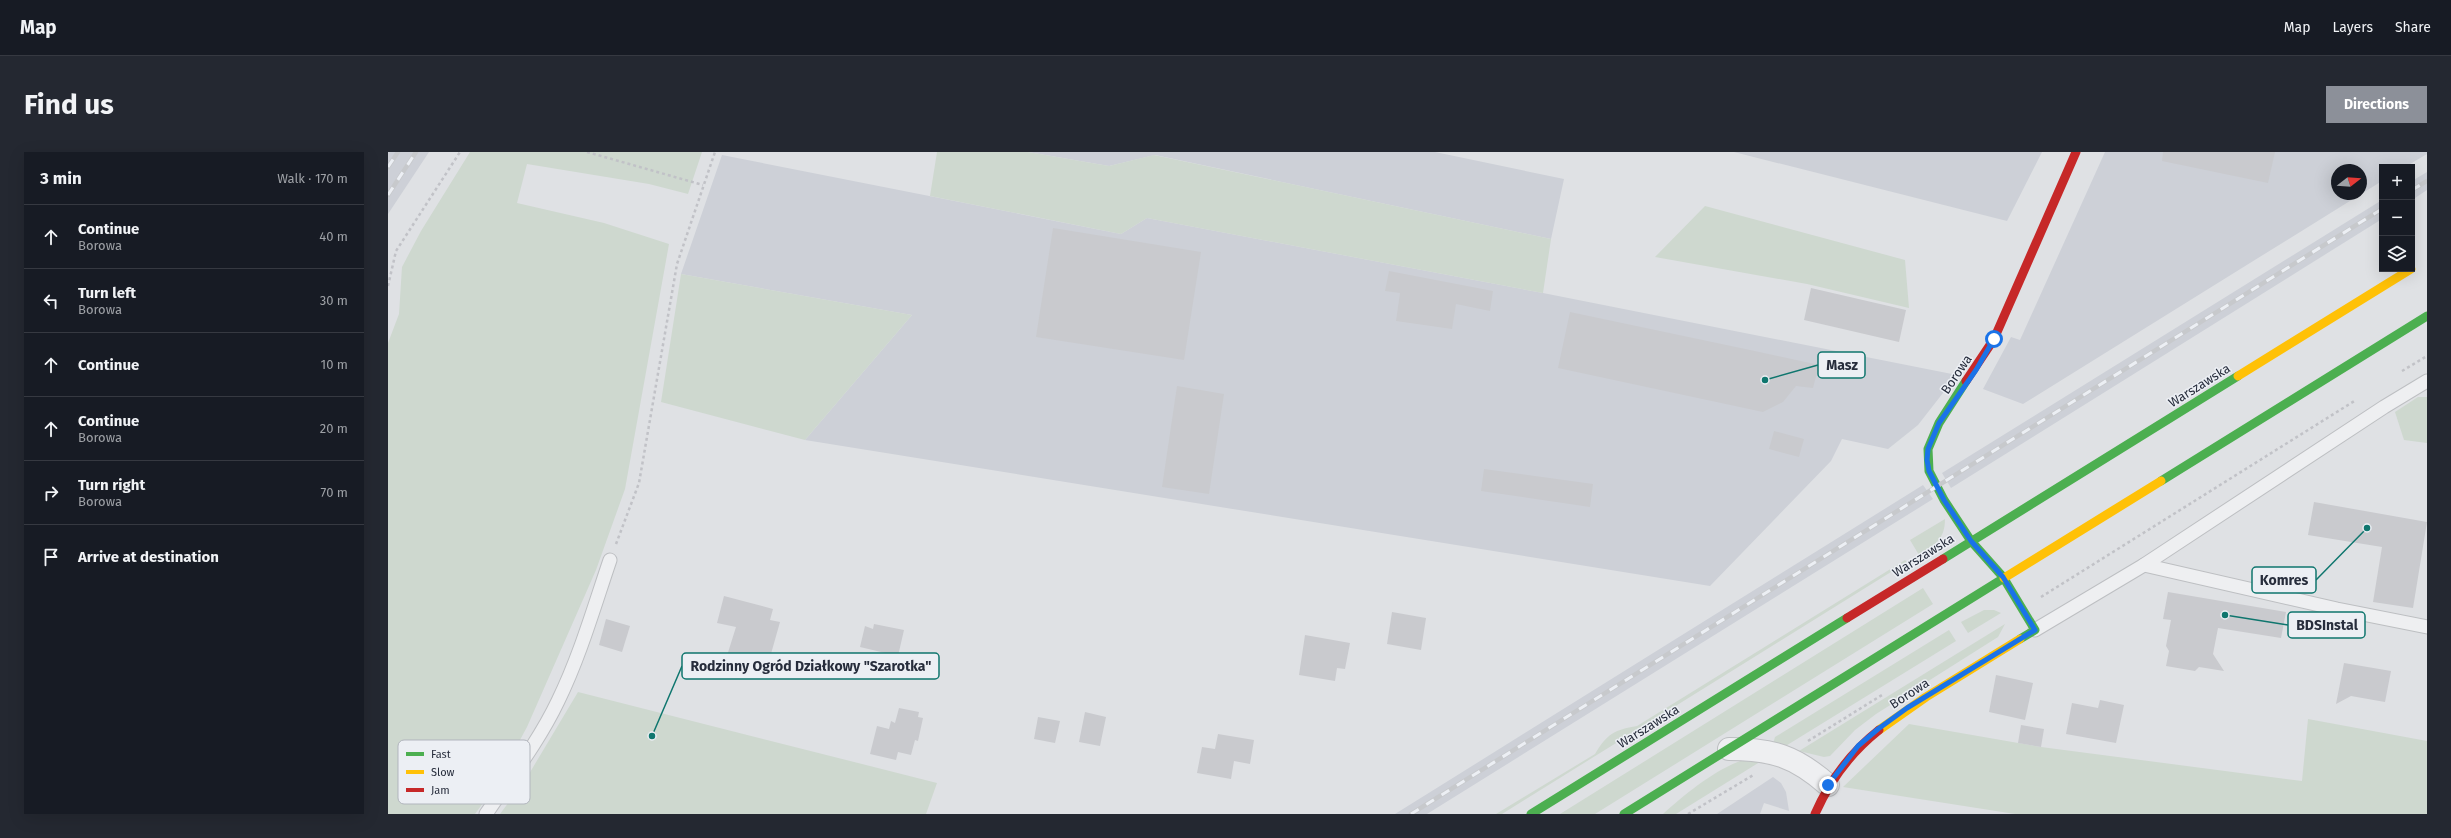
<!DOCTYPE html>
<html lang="en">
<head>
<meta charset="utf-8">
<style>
	body { margin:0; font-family:"Fira Sans",sans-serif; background:#242831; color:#f1f3f6 }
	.controls { position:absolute; right:12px; top:12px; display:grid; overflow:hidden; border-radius:0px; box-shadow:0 4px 16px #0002 }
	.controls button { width:36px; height:36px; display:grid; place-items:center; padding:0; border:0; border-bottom:1px solid #363941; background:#171b24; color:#f1f3f6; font:20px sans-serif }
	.compass { position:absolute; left:1943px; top:12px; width:36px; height:36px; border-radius:50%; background:#171b24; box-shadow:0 4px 16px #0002; rotate:73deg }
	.stop { position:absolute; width:12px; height:12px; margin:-9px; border:3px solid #1a73e8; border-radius:50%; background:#fff }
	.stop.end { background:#1a73e8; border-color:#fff; box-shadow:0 1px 4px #0008 }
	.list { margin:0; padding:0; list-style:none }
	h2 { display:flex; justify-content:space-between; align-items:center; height:52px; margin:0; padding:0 16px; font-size:17px }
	h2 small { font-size:13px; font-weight:400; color:#9ea1a6 }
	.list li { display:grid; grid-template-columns:26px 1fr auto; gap:12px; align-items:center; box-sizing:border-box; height:64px; padding:0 16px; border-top:1px solid #363941 }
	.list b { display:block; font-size:15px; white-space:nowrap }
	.list p { margin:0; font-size:13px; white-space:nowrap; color:#9ea1a6 }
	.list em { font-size:13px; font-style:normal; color:#9ea1a6 }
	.icon { flex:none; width:22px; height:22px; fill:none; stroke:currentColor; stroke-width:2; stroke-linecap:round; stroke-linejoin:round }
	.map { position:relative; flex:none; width:2039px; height:662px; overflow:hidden; border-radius:0px }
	header { display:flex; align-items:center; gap:24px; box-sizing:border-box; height:56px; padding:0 20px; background:#171b24; border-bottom:1px solid #363941 }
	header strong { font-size:19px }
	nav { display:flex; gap:22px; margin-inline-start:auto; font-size:14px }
	.intro { display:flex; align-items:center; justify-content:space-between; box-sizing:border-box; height:96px; padding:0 24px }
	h1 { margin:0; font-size:28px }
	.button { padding:10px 18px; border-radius:0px; background:#8c9099; color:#fff; font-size:14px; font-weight:700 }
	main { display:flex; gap:24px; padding:0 24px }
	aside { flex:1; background:#171b24; border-radius:0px; box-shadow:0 4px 16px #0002 }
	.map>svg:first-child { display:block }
</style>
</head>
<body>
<header>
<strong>Map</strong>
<nav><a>Map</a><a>Layers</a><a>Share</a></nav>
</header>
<div class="intro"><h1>Find us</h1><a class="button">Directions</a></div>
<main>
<aside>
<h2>3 min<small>Walk · 170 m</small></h2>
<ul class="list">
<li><svg class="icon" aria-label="ahead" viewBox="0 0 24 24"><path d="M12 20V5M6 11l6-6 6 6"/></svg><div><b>Continue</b><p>Borowa</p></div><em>40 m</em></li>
<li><svg class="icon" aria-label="left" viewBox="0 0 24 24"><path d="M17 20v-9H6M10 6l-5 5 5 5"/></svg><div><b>Turn left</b><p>Borowa</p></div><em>30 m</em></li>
<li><svg class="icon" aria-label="ahead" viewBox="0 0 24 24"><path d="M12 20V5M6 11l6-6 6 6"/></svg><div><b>Continue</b></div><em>10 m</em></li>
<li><svg class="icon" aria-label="ahead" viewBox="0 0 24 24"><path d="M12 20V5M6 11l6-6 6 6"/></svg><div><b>Continue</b><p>Borowa</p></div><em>20 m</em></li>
<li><svg class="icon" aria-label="right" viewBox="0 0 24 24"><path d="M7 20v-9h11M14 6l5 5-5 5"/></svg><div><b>Turn right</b><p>Borowa</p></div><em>70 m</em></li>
<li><svg class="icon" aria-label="arrive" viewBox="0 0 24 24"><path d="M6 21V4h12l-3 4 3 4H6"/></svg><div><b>Arrive at destination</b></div></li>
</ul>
</aside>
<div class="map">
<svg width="2039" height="662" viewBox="0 0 2039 662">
	<rect width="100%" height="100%" fill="#dfe1e4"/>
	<g fill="#cdd0d7" fill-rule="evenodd">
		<path d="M0 0H41L0 62Z"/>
		<path d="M640 0H1047L1176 27 1163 87 767 3 721 14Z"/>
		<path d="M1346 0H1654L1619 69Z"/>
		<path d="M1717 0H2039V2L2017 15H1994V29L1635 252 1595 237 1623 185 1632 188ZM1949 18H1973V42H1949Z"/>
		<path d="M334 3 733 82 759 66 1155 141 1569 223 1530 273 1500 297 1454 287 1443 309 1322 434 417 288 524 163 293 122Z"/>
		<path d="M2039 20V38L2024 48V29Z"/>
		<path d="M1994 48V67L1563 336 1554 321Z"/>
		<path d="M1535 333 1545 347 1039 662H1007Z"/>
		<path d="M1385 625 1393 631 1398 640 1401 659 1376 651 1372 662H1329Z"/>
	</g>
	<g fill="#ced8cf">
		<path d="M82 0H314L300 42 261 32 139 12 129 51 216 71 281 92 237 337 208 418 139 575 106 636 87 662H0V191L11 162 14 115 33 79Z"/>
		<path d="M549 0H640L721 14 766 3 1163 87 1155 141 759 66 733 82 542 44Z"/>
		<path d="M1317 54 1517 108 1521 156 1419 132 1267 105Z"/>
		<path d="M293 122 524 163 417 288 273 250Z"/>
		<path d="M2030 245H2039V291L2016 288 2007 260Z"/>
		<path d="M1557 367C1557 387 1547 393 1531 403L1522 388Z"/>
		<path d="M1517 408 1519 410 1114 662H1108L1207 602C1219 582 1226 578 1249 574Z"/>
		<path d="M1535 436 1545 452 1207 662H1172Z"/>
		<path d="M1596 458H1606L1613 461 1580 481 1573 470Z"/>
		<path d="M1617 472 1610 485 1488 562 1467 578 1442 604 1436 605 1411 599Z"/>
		<path d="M1561 478 1568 489 1396 595 1385 592 1387 585Z"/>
		<path d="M190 540 549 631 538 662H112L138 627Z"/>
		<path d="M1920 567 2039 589V662H1627L1455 635 1521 572 1653 595 1914 629Z"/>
		<path d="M1359 607 1375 608 1288 662H1275C1297 642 1331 614 1359 607Z"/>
	</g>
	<g fill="#c9cace">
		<path d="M1775 0H1887L1880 31 1774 9Z"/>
		<path d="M665 76 813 100 796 208 648 185Z"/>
		<path d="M1001 119 1105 139 1102 159 1068 152 1064 177 1008 169 1012 141 997 139Z"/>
		<path d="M1423 136 1518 158 1511 190 1416 168Z"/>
		<path d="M1182 160 1362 198 1431 213 1425 236 1408 234 1395 250 1375 260 1170 216Z"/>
		<path d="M789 234 836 242 821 342 774 335Z"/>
		<path d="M1386 279 1416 287 1411 305 1381 297Z"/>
		<path d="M1096 317 1205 332 1202 355 1093 339Z"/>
		<path d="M1926 350 2039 370 2025 456 1985 450 1994 395 1920 383Z"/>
		<path d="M1780 440 1898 460 1893 486 1830 476 1825 502 1836 519 1811 515 1807 519 1778 514 1781 499 1778 494 1783 468 1775 467Z"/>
		<path d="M336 444 385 457 382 468 392 470 379 516 371 514 370 519 337 510 348 475 329 471Z"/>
		<path d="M1004 460 1038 466 1033 498 999 492Z"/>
		<path d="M218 467 242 474 234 500 211 493Z"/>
		<path d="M486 472 516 478 510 504 472 495 477 474 485 477Z"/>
		<path d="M917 483 962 491 957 517 949 516 947 529 911 523Z"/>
		<path d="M1956 511 2003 519 1997 550 1963 544 1948 552Z"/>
		<path d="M1608 523 1645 531 1637 568 1601 560Z"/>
		<path d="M1712 548 1736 553 1728 591 1678 582 1684 551 1710 556Z"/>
		<path d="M511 556 531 560 530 565 535 566 530 589 527 588 523 603 510 600 508 608 482 602 489 574 501 577 503 569 507 571Z"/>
		<path d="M697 560 718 565 712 594 691 590Z"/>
		<path d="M650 565 672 569 667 591 646 587Z"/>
		<path d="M1633 573 1656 577 1653 595 1630 591Z"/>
		<path d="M830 582 866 588 862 612 846 609 843 627 809 621 814 595 827 597Z"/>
	</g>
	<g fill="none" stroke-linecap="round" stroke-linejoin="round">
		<g stroke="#bdbfc2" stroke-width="15">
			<g id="lane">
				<path d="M1756 413 1949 457 2039 475"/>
				<path d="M1647 478 1756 413 1996 255 2039 229"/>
				<path d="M98 662C123 625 151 589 170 549 192 504 206 455 222 408"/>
			</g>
		</g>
		<g stroke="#bdbfc2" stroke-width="24">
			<path id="street" d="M1341 597C1384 597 1407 604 1440 633"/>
		</g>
		<g stroke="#c1c2c7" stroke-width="2.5" stroke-dasharray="3 3" stroke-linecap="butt">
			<path d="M199 0 315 33"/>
			<path d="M0 134 8 99 72 0"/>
			<path d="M2014 219 2039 204"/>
			<path d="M228 392 251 331 289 112 327 0"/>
			<path d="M1653 445 1968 248"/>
			<path d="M1420 589 1494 543"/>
			<path d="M1300 662 1367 622"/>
		</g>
		<use href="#lane" stroke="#eeeff1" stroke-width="13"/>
		<use href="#street" stroke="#eeeff1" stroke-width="22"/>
		<g stroke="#4caf50" stroke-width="9">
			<path d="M1578 229 1551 271 1540 297 1541 319 1556 348 1583 389 1615 425 1647 478 1632 487"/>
			<path d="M1773 329 2039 164"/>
			<path d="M1555 407 1850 224"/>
			<path d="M1143 662 1459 466"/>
			<path d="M1236 662 1616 426"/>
		</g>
		<g stroke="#ffc107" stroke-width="9">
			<path d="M1850 224 2023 117"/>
			<path d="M1616 426 1773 329"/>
			<path d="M1491 578 1538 545 1632 487"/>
		</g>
		<g stroke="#c62828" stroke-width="9">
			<path d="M1578 229 1606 187 1688 0"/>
			<path d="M1459 466 1555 407"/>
			<path d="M1427 662C1442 628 1462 601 1491 578"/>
		</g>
		<g stroke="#c7c9cc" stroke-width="4.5">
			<g id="rail">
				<path d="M0 15 10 0"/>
				<path d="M2024 38 2039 29"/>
				<path d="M0 43 28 0"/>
				<path d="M1023 662 1994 57"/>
			</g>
		</g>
		<use href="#rail" stroke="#eceff4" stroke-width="3" stroke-dasharray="9" stroke-linecap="butt"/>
	</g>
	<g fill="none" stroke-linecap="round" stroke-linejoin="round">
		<path stroke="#1a73e8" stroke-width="5" d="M1440 633 1470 594 1490 577 1519 556 1647 478 1615 425 1583 389 1556 348 1541 319 1539 308 1540 297 1551 271 1588 218 1606 187"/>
	</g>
	<g text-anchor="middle" stroke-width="3" stroke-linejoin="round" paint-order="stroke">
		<g font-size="13" fill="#272d3c" stroke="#eceff4">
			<text transform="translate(1568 222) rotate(-56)" y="5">Borowa</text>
			<text transform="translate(1811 233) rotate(-32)" y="5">Warszawska</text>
			<text transform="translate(1535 403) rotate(-32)" y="5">Warszawska</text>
			<text transform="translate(1521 541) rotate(-33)" y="5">Borowa</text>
			<text transform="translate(1260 574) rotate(-32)" y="5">Warszawska</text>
		</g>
	</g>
	<rect x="10" y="588" width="132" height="64" rx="6" fill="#eceff4" stroke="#b1b5bd" stroke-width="1"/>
	<rect x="18" y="600" width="18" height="4" fill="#4caf50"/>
	<rect x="18" y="618" width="18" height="4" fill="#ffc107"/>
	<rect x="18" y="636" width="18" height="4" fill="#c62828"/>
	<g font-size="11" fill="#272d3c">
		<text x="43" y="606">Fast</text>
		<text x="43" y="624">Slow</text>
		<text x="43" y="642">Jam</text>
	</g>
	<path fill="none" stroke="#0f766e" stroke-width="1.5" d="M1377 228L1430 213M1979 376L1928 428M1837 463L1900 473M264 584L294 514"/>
	<g fill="#0f766e" stroke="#eceff4" stroke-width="1.5">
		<circle cx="1377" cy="228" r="4"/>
		<circle cx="1979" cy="376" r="4"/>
		<circle cx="1837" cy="463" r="4"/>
		<circle cx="264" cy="584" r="4"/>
	</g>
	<g fill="#eceff4" stroke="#0f766e" stroke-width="1.5">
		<rect x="1430" y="200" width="47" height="26" rx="4"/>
		<rect x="1864" y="415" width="64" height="26" rx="4"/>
		<rect x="1900" y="460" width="77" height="26" rx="4"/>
		<rect x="294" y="501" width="257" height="26" rx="4"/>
	</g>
	<g font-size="14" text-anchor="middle" font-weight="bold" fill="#272d3c">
		<text x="1454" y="218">Masz</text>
		<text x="1896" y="433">Komres</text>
		<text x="1939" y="478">BDSInstal</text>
		<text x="423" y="519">Rodzinny Ogród Działkowy "Szarotka"</text>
	</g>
</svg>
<div class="controls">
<button>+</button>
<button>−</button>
<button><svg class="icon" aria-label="layers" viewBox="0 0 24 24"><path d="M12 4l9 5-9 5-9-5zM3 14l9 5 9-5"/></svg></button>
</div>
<svg class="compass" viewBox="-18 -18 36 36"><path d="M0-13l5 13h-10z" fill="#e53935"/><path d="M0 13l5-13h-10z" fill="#9ea1a6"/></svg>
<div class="stop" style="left:1606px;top:187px"></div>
<div class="stop end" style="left:1440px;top:633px"></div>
</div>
</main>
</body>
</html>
